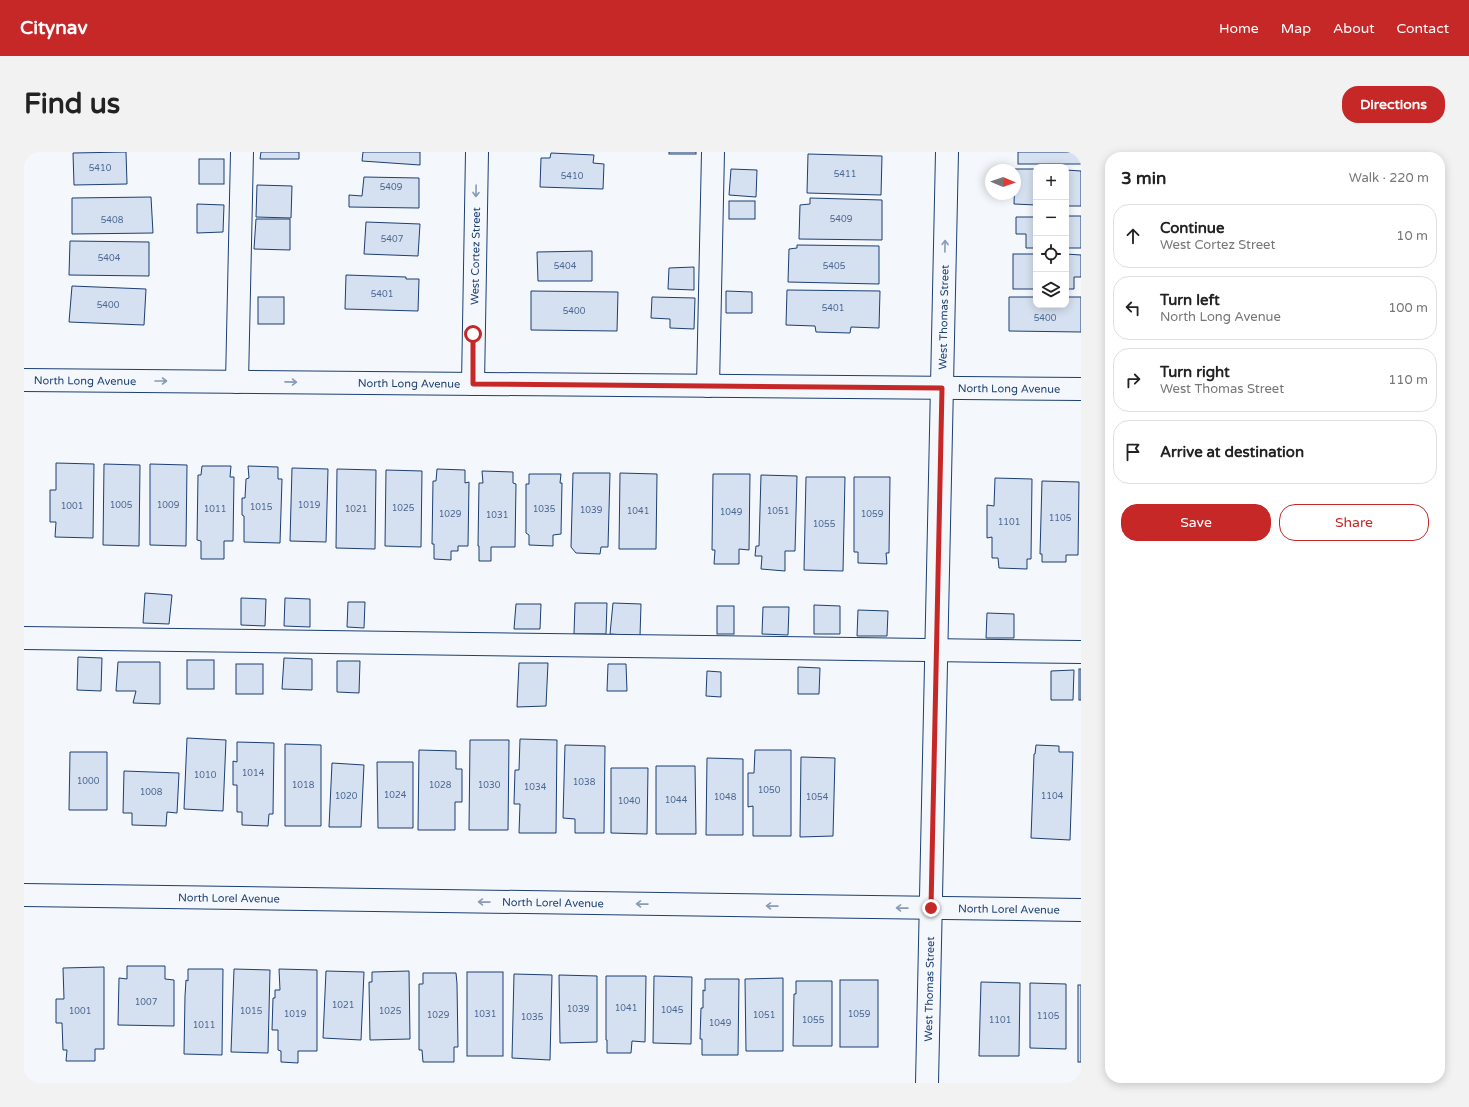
<!DOCTYPE html>
<html lang="en">
<head>
<meta charset="utf-8">
<style>
	body { margin:0; font-family:"Varela Round",sans-serif; background:#f2f2f2; color:#222 }
	.controls { position:absolute; right:12px; top:12px; display:grid; overflow:hidden; border-radius:8px; box-shadow:0 2px 10px #0003 }
	.controls button { width:36px; height:36px; display:grid; place-items:center; padding:0; border:0; border-bottom:1px solid #e0e0e0; background:#fff; color:#222; font:20px sans-serif }
	.compass { position:absolute; left:961px; top:12px; width:36px; height:36px; border-radius:50%; background:#fff; box-shadow:0 2px 10px #0003; rotate:92deg }
	.stop { position:absolute; width:12px; height:12px; margin:-9px; border:3px solid #c62828; border-radius:50%; background:#fff }
	.stop.end { background:#c62828; border-color:#fff; box-shadow:0 1px 4px #0008 }
	.list { margin:0; padding:0; list-style:none }
	h2 { display:flex; justify-content:space-between; align-items:center; height:52px; margin:0; padding:0 16px; font-size:17px }
	h2 small { font-size:13px; font-weight:400; color:#767676 }
	.list li { display:grid; grid-template-columns:26px 1fr auto; gap:12px; align-items:center; box-sizing:border-box; height:64px; margin:0 8px 8px; padding:0 8px; border:1px solid #e0e0e0; border-radius:16px }
	.list b { display:block; font-size:15px; white-space:nowrap }
	.list p { margin:0; font-size:13px; white-space:nowrap; color:#767676 }
	.list em { font-size:13px; font-style:normal; color:#767676 }
	.actions { display:flex; gap:8px; padding:12px 16px }
	.actions a { flex:1; padding:9px 0; border:1px solid #c62828; border-radius:16px; text-align:center; font-size:14px; color:#c62828 }
	.actions .main { background:#c62828; color:#fff }
	.icon { flex:none; width:22px; height:22px; fill:none; stroke:currentColor; stroke-width:2; stroke-linecap:round; stroke-linejoin:round }
	.map { position:relative; flex:none; width:1057px; height:931px; overflow:hidden; border-radius:16px }
	header { display:flex; align-items:center; gap:24px; box-sizing:border-box; height:56px; padding:0 20px; background:#c62828; color:#fff }
	header strong { font-size:19px }
	nav { display:flex; gap:22px; margin-inline-start:auto; font-size:14px }
	.intro { display:flex; align-items:center; justify-content:space-between; box-sizing:border-box; height:96px; padding:0 24px }
	h1 { margin:0; font-size:28px }
	.button { padding:10px 18px; border-radius:16px; background:#c62828; color:#fff; font-size:14px; font-weight:700 }
	main { display:flex; gap:24px; padding:0 24px }
	aside { flex:1; background:#fff; border-radius:16px; box-shadow:0 2px 10px #0003 }
	.map>svg:first-child { display:block }
</style>
</head>
<body>
<header>
<strong>Citynav</strong>
<nav><a>Home</a><a>Map</a><a>About</a><a>Contact</a></nav>
</header>
<div class="intro"><h1>Find us</h1><a class="button">Directions</a></div>
<main>
<div class="map">
<svg width="1057" height="931" viewBox="0 0 1057 931">
	<rect width="100%" height="100%" fill="#f4f7fb"/>
	<g fill="#d5e0f0" stroke="#1d3f73">
		<path d="M102 0 103 32 50 33 49 1Z"/>
		<path d="M237 0H275V7H236Z"/>
		<path d="M339 0H396V13L338 9Z"/>
		<rect x="645" y="0" width="27" height="2"/>
		<rect x="994" y="0" width="63" height="12"/>
		<path d="M527 1 570 3 569 11 580 12 579 37 516 35 517 6H526Z"/>
		<path d="M784 2 858 4 857 43 783 41Z"/>
		<rect x="175" y="7" width="25" height="25"/>
		<path d="M707 17 733 18 732 45 705 43Z"/>
		<path d="M991 17H1012V53L990 52Z"/>
		<path d="M1042 18 1057 19V54H1042Z"/>
		<path d="M340 25 395 26V56L325 55V43L338 44Z"/>
		<path d="M233 33 268 34 267 66 232 65Z"/>
		<path d="M127 45 129 81 48 82V46Z"/>
		<path d="M786 46 858 48V88L775 87 776 53 786 52Z"/>
		<rect x="705" y="49" width="26" height="18"/>
		<path d="M173 52 200 53 199 80 173 81Z"/>
		<rect x="1042" y="64" width="15" height="32"/>
		<path d="M992 65H1012V96H1002V82H992Z"/>
		<path d="M232 67H266V98L230 97Z"/>
		<path d="M342 70 396 72 394 104 340 102Z"/>
		<path d="M46 89 125 90V124L45 123Z"/>
		<path d="M773 93 855 94V132L764 130 765 97 773 96Z"/>
		<path d="M568 99V129H514L513 100Z"/>
		<rect x="989" y="102" width="23" height="35"/>
		<path d="M1042 102 1057 103V125H1050V137H1042Z"/>
		<path d="M670 115V138L644 137 645 116Z"/>
		<path d="M322 123 382 125V127H395L394 159 321 157Z"/>
		<path d="M48 134 122 137 120 173 45 170Z"/>
		<path d="M763 138 856 139 855 176 827 175 826 181 792 180 791 174 762 173Z"/>
		<path d="M507 139 594 140 593 179 507 178Z"/>
		<path d="M702 139 728 140V161H702Z"/>
		<rect x="234" y="145" width="26" height="27"/>
		<path d="M628 145 671 146 670 177 646 176V167L627 166Z"/>
		<path d="M985 145H1012V153H1042V145H1057V180L985 179Z"/>
		<path d="M32 311 70 312 69 386 31 385 32 370H26V338H32Z"/>
		<path d="M80 312 116 313 115 394 79 393Z"/>
		<path d="M126 312 163 313 162 394 126 393Z"/>
		<path d="M178 314H207L206 325H210L209 389H200V407H177V389L173 388 174 323H177Z"/>
		<path d="M224 314 254 315V327H258L256 391 220 390V364L218 363V346H221L222 327 225 326Z"/>
		<path d="M268 316 304 317 302 390 266 389Z"/>
		<path d="M313 317 352 318 351 397 312 396Z"/>
		<path d="M413 317 441 318V331L445 330 444 394H434V399H427V408L410 407V392H408L409 329H412Z"/>
		<path d="M362 318 398 319 397 395 361 394Z"/>
		<path d="M458 319 489 320V331L492 332 491 395H467V409H455V394H454L455 331H459Z"/>
		<path d="M549 321H586L584 395H577L576 402 552 401 547 395Z"/>
		<path d="M596 321 633 322 632 397H595Z"/>
		<path d="M505 322H537L536 331H538L537 382 529 383V394L505 393V383L502 381V332H505Z"/>
		<path d="M689 322H726L725 398 715 397V412H690L691 398H688Z"/>
		<path d="M737 323 773 324 771 399H761V419L737 417 738 404H731L732 394H735Z"/>
		<path d="M782 325H821L819 419 780 418Z"/>
		<path d="M830 325H866L865 401H862L863 412 834 411V400H830Z"/>
		<path d="M971 326 1008 327 1007 407H1003V417L975 416 974 406H968V385L963 386V353L970 354Z"/>
		<path d="M1018 329 1055 330 1054 403H1042V410H1018V402H1016Z"/>
		<path d="M121 441 148 443 145 472 119 471Z"/>
		<path d="M217 446 242 447 241 474 217 473Z"/>
		<path d="M261 446 286 447V475L260 474Z"/>
		<path d="M324 450H341L340 476 323 475Z"/>
		<path d="M551 451H583L582 482H550Z"/>
		<path d="M589 451 617 452 616 484 586 482Z"/>
		<path d="M492 452H517L516 477H490Z"/>
		<path d="M790 453 816 454V482H790Z"/>
		<rect x="693" y="454" width="17" height="28"/>
		<path d="M739 455H765L764 483 738 482Z"/>
		<path d="M834 458 864 459 863 484H833Z"/>
		<path d="M963 461 990 462V486H962Z"/>
		<path d="M54 505 78 506 77 539 53 538Z"/>
		<path d="M260 506 288 507V538L258 537Z"/>
		<rect x="163" y="508" width="27" height="29"/>
		<path d="M313 509H336L335 541 313 540Z"/>
		<path d="M94 510H136V552L109 551 112 539H92Z"/>
		<path d="M495 511H524L522 554 493 555Z"/>
		<rect x="212" y="512" width="27" height="30"/>
		<path d="M584 512H602L603 539H583Z"/>
		<path d="M774 515 796 516 795 542H774Z"/>
		<rect x="1055" y="517" width="2" height="31"/>
		<path d="M1050 518 1049 548H1027V519Z"/>
		<path d="M683 519 697 520V545L682 544Z"/>
		<path d="M163 586 202 588 199 659 160 657Z"/>
		<path d="M496 587 533 588 532 681H495L496 652H490L491 618H495Z"/>
		<path d="M446 588H485L484 678H445Z"/>
		<path d="M213 590 250 591 249 662H245L244 674 218 673V660H213V633H209V609L213 610Z"/>
		<path d="M261 592 297 593V674H261Z"/>
		<path d="M541 593 581 594 580 681H551V667L539 666Z"/>
		<path d="M1012 593 1035 594V600H1049L1046 688 1007 686 1010 602H1011Z"/>
		<path d="M395 598 432 599V617H438V650H431V678H394Z"/>
		<path d="M731 598H767V684H729V654L724 655V621H730Z"/>
		<path d="M46 600H83V658H45Z"/>
		<path d="M777 605 811 606 809 684 776 685Z"/>
		<path d="M683 606 719 607V683H682Z"/>
		<path d="M353 610H389V676H354Z"/>
		<path d="M308 611 340 613 337 675H305Z"/>
		<path d="M632 614H671L672 682H632Z"/>
		<path d="M587 616H624L623 682 587 681Z"/>
		<path d="M100 619 155 621 153 661 143 660 142 674 108 673V661H99Z"/>
		<path d="M103 814H141V827L150 828V874L94 873 95 826 103 827Z"/>
		<path d="M80 815V897H71V909H42L43 898H39L38 871H32V847H40L39 816Z"/>
		<path d="M164 817H199L198 903 160 902 161 844 162 828 164 829Z"/>
		<path d="M210 817 246 818 244 901 207 900Z"/>
		<path d="M255 817 293 818V899H274V911L257 910V899L254 898V878H248L249 846H251V838H256Z"/>
		<path d="M302 819 340 820 337 888 299 886Z"/>
		<path d="M385 819 386 887 346 888 345 830H348V820Z"/>
		<rect x="443" y="820" width="36" height="84"/>
		<path d="M399 821H432L433 832 434 895H430V910H399L398 898H395V832H399Z"/>
		<path d="M490 822 528 823 526 908 488 906Z"/>
		<path d="M535 823 573 824V890L536 891Z"/>
		<path d="M582 824H622L621 890 608 889 607 901H583V888H582Z"/>
		<path d="M630 824 668 825 667 892 629 891Z"/>
		<path d="M759 826V899H722L721 827Z"/>
		<path d="M681 827H715L714 903H678V887H676L677 856H679V838L681 839Z"/>
		<rect x="816" y="828" width="38" height="67"/>
		<path d="M772 829H808V894H769L770 842H772Z"/>
		<path d="M957 830 996 831 995 904H955Z"/>
		<path d="M1006 831 1042 832V897L1006 896Z"/>
		<rect x="1054" y="833" width="3" height="77"/>
	</g>
	<g fill="none" stroke-linecap="round" stroke-linejoin="round">
		<g stroke="#1d3f73" stroke-width="24">
			<g id="minor">
				<path id="s1" d="M0 228 1057 237"/>
				<path d="M213 230 218 0"/>
				<path id="s2" d="M449 232 453 0"/>
				<path d="M684 234 689 0"/>
				<path d="M0 486 1057 500"/>
				<path id="s3" d="M0 743 1057 758"/>
				<path id="s4" d="M903 931 923 0"/>
			</g>
		</g>
		<use href="#minor" stroke="#f4f7fb" stroke-width="22"/>
	</g>
	<defs><path id="oneway-shaft" d="M-6 0H5M1.5-3L5.5 0L1.5 3" fill="none" stroke-width="1.6" stroke-linecap="round" stroke-linejoin="round"/></defs>
	<g stroke="#889bb7">
		<use href="#oneway-shaft" transform="translate(452 39) rotate(91)"/>
		<use href="#oneway-shaft" transform="translate(921 94) rotate(-89)"/>
		<use href="#oneway-shaft" transform="translate(137 229)"/>
		<use href="#oneway-shaft" transform="translate(267 230) rotate(1)"/>
		<use href="#oneway-shaft" transform="translate(460 750) rotate(-179)"/>
		<use href="#oneway-shaft" transform="translate(618 752) rotate(-179)"/>
		<use href="#oneway-shaft" transform="translate(748 754) rotate(-179)"/>
		<use href="#oneway-shaft" transform="translate(878 756) rotate(-179)"/>
	</g>
	<g fill="none" stroke-linecap="round" stroke-linejoin="round">
		<path stroke="#c62828" stroke-width="5" d="M449 182V232L918 236 907 756"/>
	</g>
	<g text-anchor="middle" stroke-width="3" stroke-linejoin="round" paint-order="stroke">
		<g font-size="9" fill="#4b6792">
			<text x="76" y="19">5410</text>
			<text x="821" y="25">5411</text>
			<text x="548" y="27">5410</text>
			<text x="367" y="38">5409</text>
			<text x="817" y="70">5409</text>
			<text x="88" y="71">5408</text>
			<text x="368" y="90">5407</text>
			<text x="85" y="109">5404</text>
			<text x="541" y="117">5404</text>
			<text x="810" y="117">5405</text>
			<text x="358" y="145">5401</text>
			<text x="84" y="156">5400</text>
			<text x="809" y="159">5401</text>
			<text x="550" y="162">5400</text>
			<text x="1021" y="169">5400</text>
			<text x="97" y="356">1005</text>
			<text x="144" y="356">1009</text>
			<text x="285" y="356">1019</text>
			<text x="48" y="357">1001</text>
			<text x="237" y="358">1015</text>
			<text x="379" y="359">1025</text>
			<text x="191" y="360">1011</text>
			<text x="332" y="360">1021</text>
			<text x="520" y="360">1035</text>
			<text x="567" y="361">1039</text>
			<text x="614" y="362">1041</text>
			<text x="754" y="362">1051</text>
			<text x="707" y="363">1049</text>
			<text x="426" y="365">1029</text>
			<text x="848" y="365">1059</text>
			<text x="473" y="366">1031</text>
			<text x="1036" y="369">1105</text>
			<text x="985" y="373">1101</text>
			<text x="800" y="375">1055</text>
			<text x="229" y="624">1014</text>
			<text x="181" y="626">1010</text>
			<text x="64" y="632">1000</text>
			<text x="560" y="633">1038</text>
			<text x="279" y="636">1018</text>
			<text x="416" y="636">1028</text>
			<text x="465" y="636">1030</text>
			<text x="511" y="638">1034</text>
			<text x="745" y="641">1050</text>
			<text x="127" y="643">1008</text>
			<text x="371" y="646">1024</text>
			<text x="322" y="647">1020</text>
			<text x="1028" y="647">1104</text>
			<text x="701" y="648">1048</text>
			<text x="793" y="648">1054</text>
			<text x="652" y="651">1044</text>
			<text x="605" y="652">1040</text>
			<text x="122" y="853">1007</text>
			<text x="319" y="856">1021</text>
			<text x="602" y="859">1041</text>
			<text x="554" y="860">1039</text>
			<text x="648" y="861">1045</text>
			<text x="56" y="862">1001</text>
			<text x="227" y="862">1015</text>
			<text x="366" y="862">1025</text>
			<text x="271" y="865">1019</text>
			<text x="461" y="865">1031</text>
			<text x="835" y="865">1059</text>
			<text x="414" y="866">1029</text>
			<text x="740" y="866">1051</text>
			<text x="1024" y="867">1105</text>
			<text x="508" y="868">1035</text>
			<text x="789" y="871">1055</text>
			<text x="976" y="871">1101</text>
			<text x="696" y="874">1049</text>
			<text x="180" y="876">1011</text>
		</g>
		<g font-size="11" fill="#1d3f73" stroke="#f4f7fb">
			<text dy="4" stroke="none"><textPath href="#s2" startOffset="128">West Cortez Street</textPath></text>
			<text dy="4" stroke="none"><textPath href="#s4" startOffset="766">West Thomas Street</textPath></text>
			<text dy="4" stroke="none"><textPath href="#s1" startOffset="61">North Long Avenue</textPath></text>
			<text dy="4" stroke="none"><textPath href="#s1" startOffset="385">North Long Avenue</textPath></text>
			<text dy="4" stroke="none"><textPath href="#s1" startOffset="985">North Long Avenue</textPath></text>
			<text dy="4" stroke="none"><textPath href="#s3" startOffset="205">North Lorel Avenue</textPath></text>
			<text dy="4" stroke="none"><textPath href="#s3" startOffset="529">North Lorel Avenue</textPath></text>
			<text dy="4" stroke="none"><textPath href="#s3" startOffset="985">North Lorel Avenue</textPath></text>
			<text dy="4" stroke="none"><textPath href="#s4" startOffset="94">West Thomas Street</textPath></text>
		</g>
	</g>
</svg>
<div class="controls">
<button>+</button>
<button>−</button>
<button><svg class="icon" aria-label="locate" viewBox="0 0 24 24"><circle cx="12" cy="12" r="6"/><path d="M12 2v4M12 18v4M2 12h4M18 12h4"/></svg></button>
<button><svg class="icon" aria-label="layers" viewBox="0 0 24 24"><path d="M12 4l9 5-9 5-9-5zM3 14l9 5 9-5"/></svg></button>
</div>
<svg class="compass" viewBox="-18 -18 36 36"><path d="M0-13l5 13h-10z" fill="#e53935"/><path d="M0 13l5-13h-10z" fill="#767676"/></svg>
<div class="stop" style="left:449px;top:182px"></div>
<div class="stop end" style="left:907px;top:756px"></div>
</div>
<aside>
<h2>3 min<small>Walk · 220 m</small></h2>
<ul class="list">
<li><svg class="icon" aria-label="ahead" viewBox="0 0 24 24"><path d="M12 20V5M6 11l6-6 6 6"/></svg><div><b>Continue</b><p>West Cortez Street</p></div><em>10 m</em></li>
<li><svg class="icon" aria-label="left" viewBox="0 0 24 24"><path d="M17 20v-9H6M10 6l-5 5 5 5"/></svg><div><b>Turn left</b><p>North Long Avenue</p></div><em>100 m</em></li>
<li><svg class="icon" aria-label="right" viewBox="0 0 24 24"><path d="M7 20v-9h11M14 6l5 5-5 5"/></svg><div><b>Turn right</b><p>West Thomas Street</p></div><em>110 m</em></li>
<li><svg class="icon" aria-label="arrive" viewBox="0 0 24 24"><path d="M6 21V4h12l-3 4 3 4H6"/></svg><div><b>Arrive at destination</b></div></li>
</ul>
<div class="actions"><a class="main">Save</a><a>Share</a></div>
</aside>
</main>
</body>
</html>
